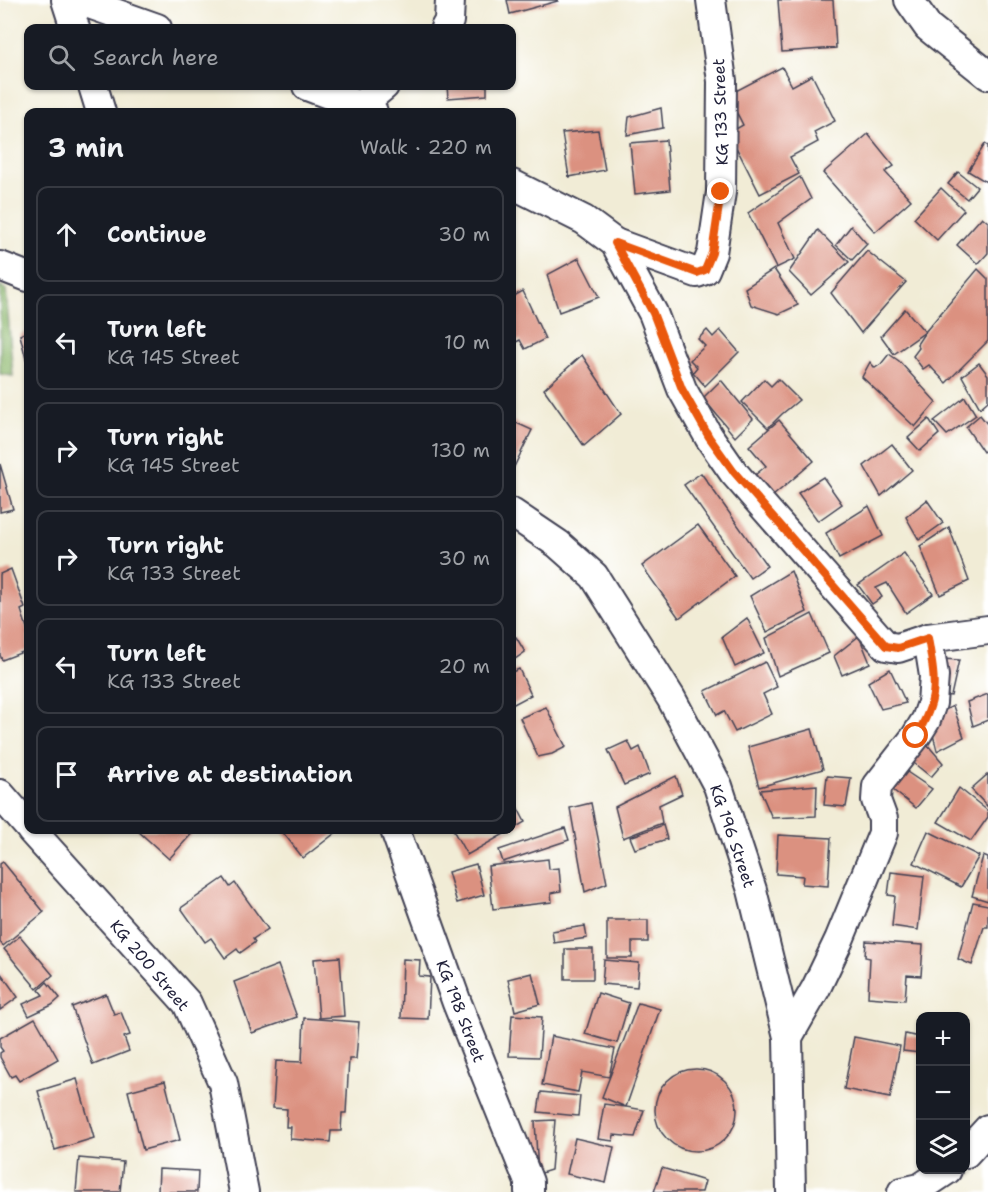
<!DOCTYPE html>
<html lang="en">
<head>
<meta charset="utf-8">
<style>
	body { margin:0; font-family:"Shantell Sans",sans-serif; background:#242831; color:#f1f3f6 }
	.controls { position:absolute; right:18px; bottom:18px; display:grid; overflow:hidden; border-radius:12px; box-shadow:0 2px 4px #0004 }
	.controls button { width:54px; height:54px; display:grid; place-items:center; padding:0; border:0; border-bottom:2px solid #363941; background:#171b24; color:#f1f3f6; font:30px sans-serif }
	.stop { position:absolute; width:18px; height:18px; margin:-14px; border:4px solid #ea580c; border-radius:50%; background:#fff }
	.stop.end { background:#ea580c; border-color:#fff; box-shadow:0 2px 6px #0008 }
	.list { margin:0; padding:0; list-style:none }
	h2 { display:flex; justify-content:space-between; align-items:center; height:78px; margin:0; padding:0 24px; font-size:26px }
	h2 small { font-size:20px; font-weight:400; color:#9ea1a6 }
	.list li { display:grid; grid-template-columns:39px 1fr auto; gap:18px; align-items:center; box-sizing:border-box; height:96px; margin:0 12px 12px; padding:0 12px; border:2px solid #363941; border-radius:12px }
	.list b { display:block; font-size:22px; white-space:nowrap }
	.list p { margin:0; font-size:20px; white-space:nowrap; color:#9ea1a6 }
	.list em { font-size:20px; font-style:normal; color:#9ea1a6 }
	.icon { flex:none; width:33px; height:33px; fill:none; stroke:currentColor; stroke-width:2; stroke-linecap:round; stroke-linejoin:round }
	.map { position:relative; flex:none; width:988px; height:1192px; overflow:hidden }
	.search { position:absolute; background:#171b24; box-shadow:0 2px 4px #0004; left:24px; top:24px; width:492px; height:66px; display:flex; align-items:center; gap:15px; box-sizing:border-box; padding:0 21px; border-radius:12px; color:#9ea1a6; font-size:22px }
	.panel { position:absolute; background:#171b24; box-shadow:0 2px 4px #0004; left:24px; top:108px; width:492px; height:726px; border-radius:12px }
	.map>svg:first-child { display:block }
</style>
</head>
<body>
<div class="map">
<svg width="988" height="1192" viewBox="0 0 988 1192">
	<rect width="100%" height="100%" fill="#fff"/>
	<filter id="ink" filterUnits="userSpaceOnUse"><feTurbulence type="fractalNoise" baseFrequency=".0167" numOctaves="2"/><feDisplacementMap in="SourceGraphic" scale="12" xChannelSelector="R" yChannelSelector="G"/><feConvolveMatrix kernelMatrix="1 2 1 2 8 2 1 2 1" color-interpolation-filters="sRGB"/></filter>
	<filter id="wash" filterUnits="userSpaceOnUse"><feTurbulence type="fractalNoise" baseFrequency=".008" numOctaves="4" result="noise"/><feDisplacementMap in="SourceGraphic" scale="24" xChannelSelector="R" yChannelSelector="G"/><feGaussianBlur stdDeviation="1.35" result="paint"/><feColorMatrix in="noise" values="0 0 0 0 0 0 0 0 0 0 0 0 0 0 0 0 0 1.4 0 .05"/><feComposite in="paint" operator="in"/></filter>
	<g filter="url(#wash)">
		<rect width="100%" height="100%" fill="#f1ecd6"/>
		<path fill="#8fb970" stroke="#586e56" stroke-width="1.5" d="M0 285 6 290 13 376 0 374Z"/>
		<g id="blocks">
			<g fill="#db9180">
				<path d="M507 0H558V1L510 14Z"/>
				<path d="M778 0H833L836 48 782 52Z"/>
				<path d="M782 67 792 86 812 75 835 121 814 132 818 142 790 157 799 174 760 194 729 133 743 125 728 95Z"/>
				<path d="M447 86H487V95L448 98Z"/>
				<path d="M661 108 663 128 627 135 629 117Z"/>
				<path d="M598 130 605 170 569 177 562 133Z"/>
				<path d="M868 134 894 166 885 172 911 200 875 232 823 173Z"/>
				<path d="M666 140 670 190 635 194 630 143Z"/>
				<path d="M985 144 988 146V183L968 171Z"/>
				<path d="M958 172 977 187 967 199 948 184Z"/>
				<path d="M800 177 811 199 778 223 795 259 776 268 748 213Z"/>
				<path d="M941 188 964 210 937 240 914 218Z"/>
				<path d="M982 217 988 222V253L978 264 957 245Z"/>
				<path d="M851 226 867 244 852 260 836 245Z"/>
				<path d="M818 230 849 262 811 295 789 272Z"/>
				<path d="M867 251 906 282 861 333 831 293Z"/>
				<path d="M579 258 599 297 559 312 547 275Z"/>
				<path d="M774 269 798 305 779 314 751 305 745 288Z"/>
				<path d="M978 269 988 279V341L946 383 929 365 923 369 913 356 919 348 917 344 925 332Z"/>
				<path d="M523 291 545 339 525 349 520 340 512 344V297Z"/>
				<path d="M905 309 925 332 894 354 881 336Z"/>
				<path d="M707 330 713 337 720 330 739 352 705 386 693 372 697 367 690 360 705 346 698 339Z"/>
				<path d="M28 331V367L20 335Z"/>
				<path d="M889 354 899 361 936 402 915 427 862 377 870 362 875 368 881 364Z"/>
				<path d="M582 355 621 414 584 446 544 389Z"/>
				<path d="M979 363 988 375V401L980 408 962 376Z"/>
				<path d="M764 379 771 386 778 379 799 400 782 414 768 428 742 402Z"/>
				<path d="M721 380 753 419 735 437 703 398Z"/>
				<path d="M965 397 976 415 947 435 934 421Z"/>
				<path d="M980 415 988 425V448L983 452 966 427Z"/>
				<path d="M929 419 939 434 920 451 908 438Z"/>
				<path d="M779 420 814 461 773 496 755 475 766 466 749 446Z"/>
				<path d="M512 421 532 430 512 471Z"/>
				<path d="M892 444 912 470 881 496 864 466Z"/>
				<path d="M0 464 13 509 0 512Z"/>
				<path d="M701 473 767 566 750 578 684 485Z"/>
				<path d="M823 477 842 504 818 521 798 493Z"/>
				<path d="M927 500 943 523 919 540 906 517Z"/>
				<path d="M869 506 883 536 839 559 826 533Z"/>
				<path d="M698 525 735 576 679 618 642 566Z"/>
				<path d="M949 527 969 581 940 595 920 546Z"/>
				<path d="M904 553 933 594 906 613 887 583 876 588 882 597 872 604 858 585Z"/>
				<path d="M11 569 25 608 21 610 28 631V650L2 660 0 655V574Z"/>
				<path d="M791 571 807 612 767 632 750 596Z"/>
				<path d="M812 614 829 653 778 676 766 638Z"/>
				<path d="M747 618 764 653 735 667 722 637Z"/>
				<path d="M859 636 870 663 842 675 834 656Z"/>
				<path d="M516 637 525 652 512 661V640Z"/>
				<path d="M941 659 959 660 951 696 937 694Z"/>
				<path d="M765 662 777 687 763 694 772 714 735 732 724 711 717 715 705 691Z"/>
				<path d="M519 669 531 695 512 705V672Z"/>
				<path d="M890 669 906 703 881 709 868 682Z"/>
				<path d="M988 694V720L973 726 967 702Z"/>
				<path d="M953 706 964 737 937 751 929 718Z"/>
				<path d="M546 707 566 747 552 754 538 757 520 718Z"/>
				<path d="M812 729 823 769 759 787 748 747Z"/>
				<path d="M628 741 633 751 640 747 650 774 624 785 608 750Z"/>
				<path d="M926 743 943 763 931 777 910 760Z"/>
				<path d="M904 770 932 789 916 808 889 787Z"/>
				<path d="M988 774V807L971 789Z"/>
				<path d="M676 776 682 794 659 805 662 823 623 838 615 807Z"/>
				<path d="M827 776 851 778 846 807 824 805Z"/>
				<path d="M817 785 816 816 772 818 760 790Z"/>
				<path d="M959 788 988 811V817L971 841 938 822Z"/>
				<path d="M512 797 525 822 467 855 453 830H512Z"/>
				<path d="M591 803 607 883 585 892 570 808Z"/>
				<path d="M663 825 667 839 635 849 630 837Z"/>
				<path d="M565 828 569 840 503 862 499 850Z"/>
				<path d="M137 830H195L169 859Z"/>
				<path d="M281 830H339L303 858Z"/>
				<path d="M928 831 979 856 961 887 914 863Z"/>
				<path d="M778 835 831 838 828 886 802 884 803 876 776 874Z"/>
				<path d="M983 856 988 858V901L972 896Z"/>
				<path d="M548 859 549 869 559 868 561 891 551 893 552 902 493 909 488 866Z"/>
				<path d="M3 862 44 912 3 946 0 942V864Z"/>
				<path d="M476 864 484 895 457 903 448 872Z"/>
				<path d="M891 872 924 876 918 930 892 926 895 896 888 895Z"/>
				<path d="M224 878 230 887 235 883 268 929 253 939 255 942 240 953 237 949 225 958 211 938 205 942 181 908Z"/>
				<path d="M973 902 988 905V927H984L972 965 958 959Z"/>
				<path d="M607 920H648V942H632V958H607Z"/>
				<path d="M585 926 587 938 554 943 552 931Z"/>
				<path d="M20 936 53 975 37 989 4 949Z"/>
				<path d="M866 941 923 945 921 976 907 975 905 1000 868 997 870 958 865 957Z"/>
				<rect x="565" y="949" width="28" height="30"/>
				<path d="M340 957 344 1016 319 1018 314 959Z"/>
				<path d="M403 959 420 960 419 976 430 977 428 1019 401 1018Z"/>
				<path d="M604 960 639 963 637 987 602 984Z"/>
				<path d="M278 965 297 1017 252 1033 234 982Z"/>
				<path d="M0 972 18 997 0 1010Z"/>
				<path d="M532 973 540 1004 515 1011 508 979Z"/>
				<path d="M47 982 60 998 52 1005 29 1016 23 1004 43 995 39 990Z"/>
				<path d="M598 993 629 1003 617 1043 585 1034Z"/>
				<path d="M106 994 114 1014 121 1012 130 1035 124 1037 129 1051 93 1065 72 1007Z"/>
				<path d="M638 1003 660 1009 626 1107 644 1110 635 1137 614 1135 613 1141 598 1139 604 1104 626 1107 602 1097Z"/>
				<path d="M512 1015 542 1017 539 1057 509 1056Z"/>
				<path d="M35 1018 58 1059 19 1081 15 1075 11 1077 0 1057V1053L3 1051 0 1047V1038Z"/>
				<path d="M304 1018 359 1022 356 1059H349L346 1113H342L341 1131H331L330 1142 290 1139 291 1127H286L287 1109 273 1108 276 1061 302 1062Z"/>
				<path d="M905 1034 920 1037V1053L903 1051Z"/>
				<path d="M551 1036 615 1049 609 1077 582 1072 578 1092 542 1085Z"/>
				<path d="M854 1037 900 1046 890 1098 844 1089Z"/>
				<circle cx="696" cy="1110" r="41"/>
				<path d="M77 1079 94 1138 55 1150 38 1091Z"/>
				<path d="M165 1081 180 1140 143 1150 128 1091Z"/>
				<path d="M541 1092 580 1096 578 1116 538 1112Z"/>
				<path d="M555 1120 551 1170 538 1174 535 1121Z"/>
				<path d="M575 1138 614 1147 606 1183 567 1174Z"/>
				<path d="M79 1158 123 1162 120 1192H76Z"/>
				<path d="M662 1168 705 1181 702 1192H654Z"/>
				<path d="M159 1169 198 1171 197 1192H158Z"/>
			</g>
		</g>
	</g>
	<g filter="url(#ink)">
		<use href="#blocks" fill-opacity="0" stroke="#414052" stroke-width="1.5"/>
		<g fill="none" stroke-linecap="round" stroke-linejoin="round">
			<g stroke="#414052" stroke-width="32">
				<g id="street">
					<path d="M66 0 75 28"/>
					<path d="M78 0 157 28"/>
					<path d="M909 0 928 27 988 75"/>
					<path d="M445 28 449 21 450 0"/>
					<path d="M93 86 101 112"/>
					<path d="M307 86 360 106 373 112"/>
					<path d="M360 106 384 86"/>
					<path d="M512 184 584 220 615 243 653 313 682 389 709 437 734 473 886 646 898 648 928 638 988 630"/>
					<path d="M615 243 697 273 705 270 712 253 721 192 722 81 711 0"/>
					<path d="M0 266 28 277"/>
					<path d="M512 513 558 544 594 576 671 698 718 786 752 890 788 1037 791 1192"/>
					<path d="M0 794 28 826"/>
					<path d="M31 830 187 1003 223 1083 244 1192"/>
					<path d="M395 830 457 1003 529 1182V1192"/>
					<path d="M788 1037 816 988 839 940 883 833V819L876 800 877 786 916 736 926 720 932 703 934 676 928 638"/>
					<path d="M966 1153 988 1129"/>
					<path d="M902 1192 920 1188 947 1170"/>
				</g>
			</g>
			<use href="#street" stroke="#fff" stroke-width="28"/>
		</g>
	</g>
	<g fill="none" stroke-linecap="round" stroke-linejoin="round" filter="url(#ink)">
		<path stroke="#ea580c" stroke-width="8" d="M721 192 712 253 705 270 697 273 615 243 653 313 682 389 709 437 734 472 886 646 898 648 928 638C935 681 940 697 916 736"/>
	</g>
	<g text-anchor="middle" stroke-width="4.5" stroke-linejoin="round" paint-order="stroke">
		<g font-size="16" fill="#22223b" stroke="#fff">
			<text transform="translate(720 112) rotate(-92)" y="6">KG 133 Street</text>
			<text transform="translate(733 836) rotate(71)" y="6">KG 196 Street</text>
			<text transform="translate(150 965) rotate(50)" y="6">KG 200 Street</text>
			<text transform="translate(461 1011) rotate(69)" y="6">KG 198 Street</text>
		</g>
	</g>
</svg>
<div class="controls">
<button>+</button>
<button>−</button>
<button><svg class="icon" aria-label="layers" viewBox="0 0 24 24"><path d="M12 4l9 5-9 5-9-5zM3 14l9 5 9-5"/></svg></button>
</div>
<div class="stop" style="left:916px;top:736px"></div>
<div class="stop end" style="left:721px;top:192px"></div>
<div class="search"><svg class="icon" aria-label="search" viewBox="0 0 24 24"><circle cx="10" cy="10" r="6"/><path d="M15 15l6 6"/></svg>Search here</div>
<section class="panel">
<h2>3 min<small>Walk · 220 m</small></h2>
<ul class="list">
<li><svg class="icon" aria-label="ahead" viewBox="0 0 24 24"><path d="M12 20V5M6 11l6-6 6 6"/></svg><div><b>Continue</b></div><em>30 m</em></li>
<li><svg class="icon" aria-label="left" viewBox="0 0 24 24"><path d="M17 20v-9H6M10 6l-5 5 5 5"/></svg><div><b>Turn left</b><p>KG 145 Street</p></div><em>10 m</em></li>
<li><svg class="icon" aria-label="right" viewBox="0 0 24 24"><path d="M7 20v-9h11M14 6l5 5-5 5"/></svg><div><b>Turn right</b><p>KG 145 Street</p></div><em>130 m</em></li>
<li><svg class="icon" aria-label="right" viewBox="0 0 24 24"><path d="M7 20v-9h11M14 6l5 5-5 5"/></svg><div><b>Turn right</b><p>KG 133 Street</p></div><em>30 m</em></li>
<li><svg class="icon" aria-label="left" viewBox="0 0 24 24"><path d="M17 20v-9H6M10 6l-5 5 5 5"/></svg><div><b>Turn left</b><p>KG 133 Street</p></div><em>20 m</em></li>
<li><svg class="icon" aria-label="arrive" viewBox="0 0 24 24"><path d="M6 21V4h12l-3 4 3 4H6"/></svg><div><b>Arrive at destination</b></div></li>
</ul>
</section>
</div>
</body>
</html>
